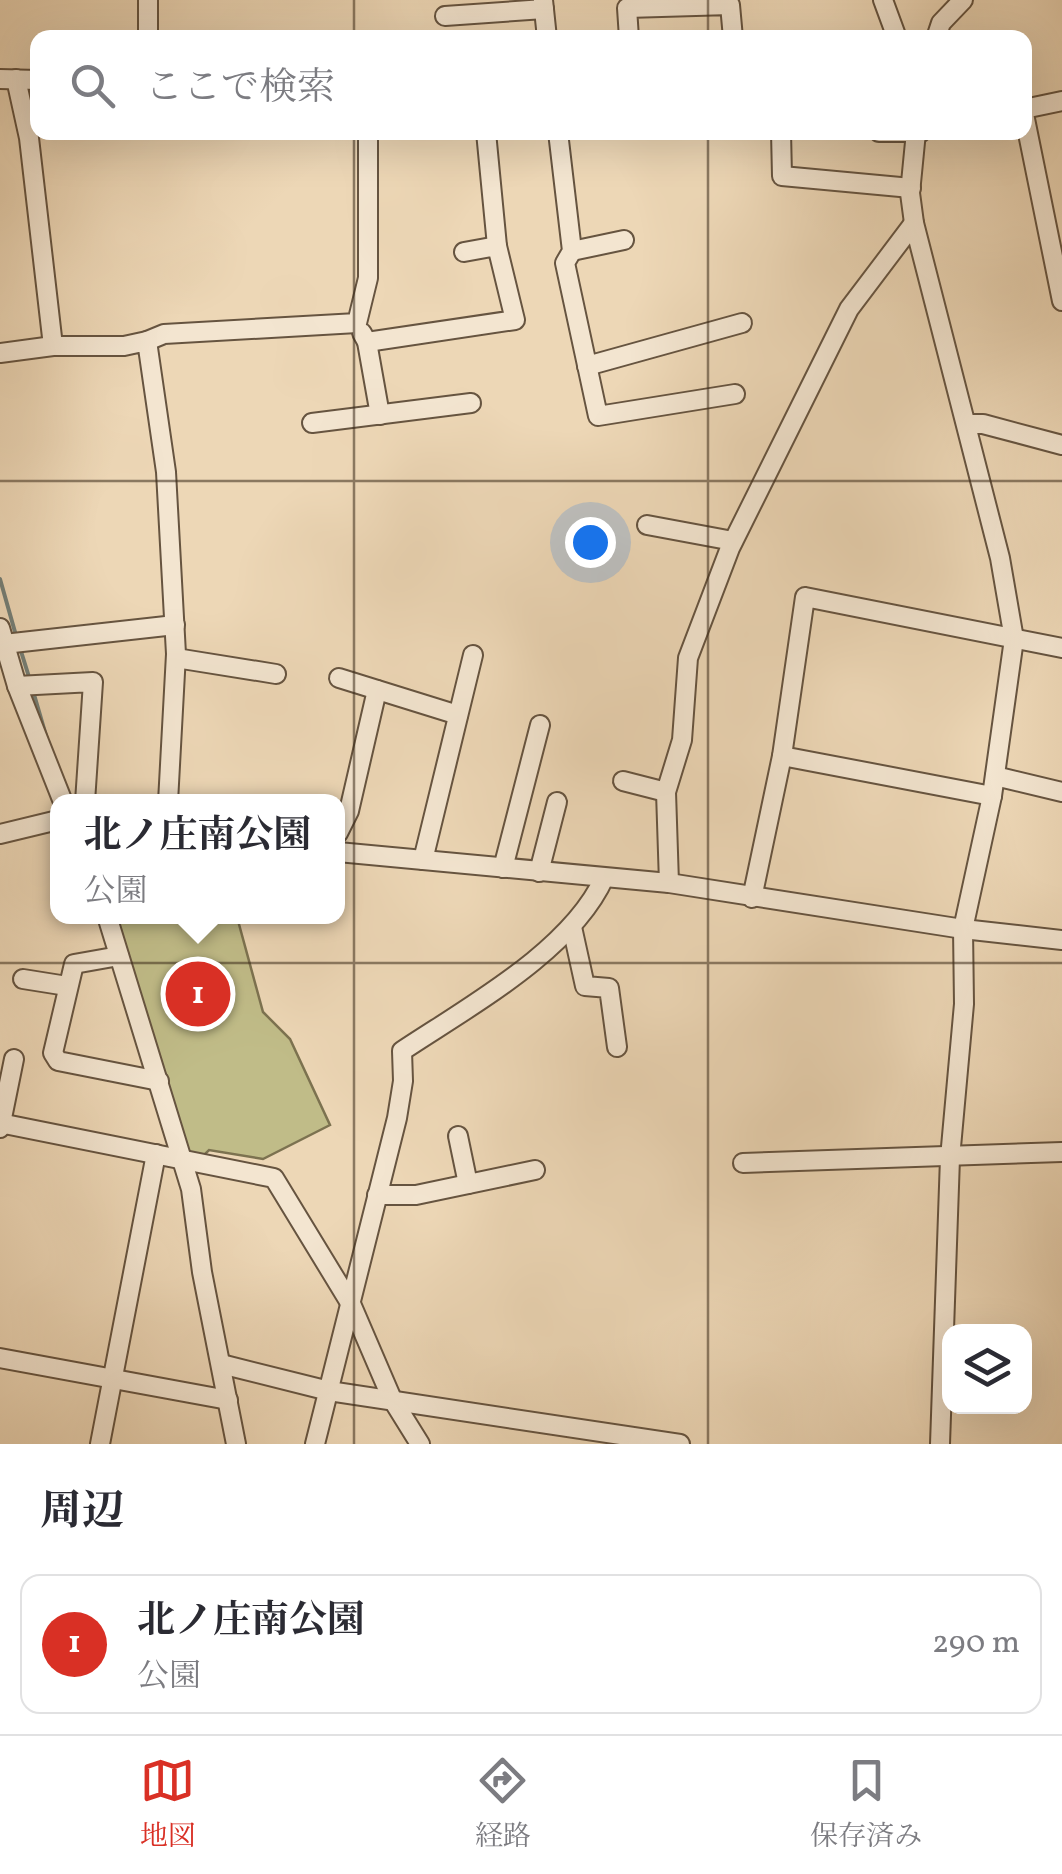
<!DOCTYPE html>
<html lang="ja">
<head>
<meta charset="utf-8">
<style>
	body { margin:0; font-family:Vollkorn,"Noto Serif JP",serif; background:#f7f7f7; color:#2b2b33 }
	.controls { position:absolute; right:30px; bottom:30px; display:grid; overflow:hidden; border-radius:20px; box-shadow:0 10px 40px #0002 }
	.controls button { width:90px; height:90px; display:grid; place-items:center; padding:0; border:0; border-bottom:2px solid #e1e1e2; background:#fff; color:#2b2b33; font:50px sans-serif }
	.you { position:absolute; left:590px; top:542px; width:35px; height:35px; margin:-25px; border:8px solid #fff; border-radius:50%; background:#1a73e8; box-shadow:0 0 0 15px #1a73e833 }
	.badge { display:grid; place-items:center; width:65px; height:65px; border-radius:50%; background:#d93025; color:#fff; font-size:32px; font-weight:700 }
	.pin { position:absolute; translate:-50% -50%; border:5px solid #fff; box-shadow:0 2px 10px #0006 }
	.popup { position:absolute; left:50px; top:794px; width:295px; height:130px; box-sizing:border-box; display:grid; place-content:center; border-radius:20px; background:#fff; filter:drop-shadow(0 2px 8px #0005); font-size:32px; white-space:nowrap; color:#7c7c81 }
	.popup b { font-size:38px; color:#2b2b33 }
	.popup::after { content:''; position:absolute; left:50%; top:100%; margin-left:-20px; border:20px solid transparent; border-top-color:#fff }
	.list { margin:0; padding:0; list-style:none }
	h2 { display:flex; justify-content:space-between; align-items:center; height:130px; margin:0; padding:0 40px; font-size:42px }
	h2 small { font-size:32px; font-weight:400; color:#7c7c81 }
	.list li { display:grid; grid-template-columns:65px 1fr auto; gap:30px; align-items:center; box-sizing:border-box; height:140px; margin:0 20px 20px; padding:0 20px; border:2px solid #e1e1e2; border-radius:20px }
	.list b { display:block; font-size:38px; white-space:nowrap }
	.list p { margin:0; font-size:32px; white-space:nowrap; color:#7c7c81 }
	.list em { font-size:32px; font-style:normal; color:#7c7c81 }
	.icon { flex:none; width:55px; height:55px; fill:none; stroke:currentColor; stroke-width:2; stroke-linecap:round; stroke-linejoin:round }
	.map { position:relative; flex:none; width:1062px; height:1444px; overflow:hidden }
	.search { position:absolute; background:#fff; box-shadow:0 10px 40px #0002; left:30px; right:30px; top:30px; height:110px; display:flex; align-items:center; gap:25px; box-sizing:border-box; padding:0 35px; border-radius:20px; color:#7c7c81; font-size:38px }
	.sheet { height:290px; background:#fff }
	nav { display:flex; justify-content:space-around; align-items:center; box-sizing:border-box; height:140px; border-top:2px solid #e1e1e2; background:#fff; font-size:28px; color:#7c7c81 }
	nav a { display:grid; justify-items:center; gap:5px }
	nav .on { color:#d93025 }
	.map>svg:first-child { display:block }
</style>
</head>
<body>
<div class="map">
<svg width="1062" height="1444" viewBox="0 0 1062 1444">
	<rect width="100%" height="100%" fill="#edd7b6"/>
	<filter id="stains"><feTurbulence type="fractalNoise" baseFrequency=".002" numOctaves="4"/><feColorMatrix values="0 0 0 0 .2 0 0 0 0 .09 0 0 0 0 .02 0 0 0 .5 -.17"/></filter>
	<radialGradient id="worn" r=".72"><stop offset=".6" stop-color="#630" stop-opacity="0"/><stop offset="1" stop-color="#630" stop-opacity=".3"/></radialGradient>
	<path fill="#c0bc88" stroke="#7c7250" stroke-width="2.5" d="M113 917H237L263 1012 290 1039 330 1125 263 1159 209 1150 200 1159 186 1154Z"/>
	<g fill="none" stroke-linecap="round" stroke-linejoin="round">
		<g stroke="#747f77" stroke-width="4">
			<path d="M0 579 17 639"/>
			<path d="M20 648 29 677"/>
			<path d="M33 691 47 739"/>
		</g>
		<g stroke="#665440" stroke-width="22">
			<g id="minor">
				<path d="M543 0 547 38"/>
				<path d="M883 0 897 38"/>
				<path d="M445 16 544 9"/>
				<path d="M148 38V0"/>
				<path d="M629 38 627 8 730 5 733 38"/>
				<path d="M936 38 941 23 963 0"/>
				<path d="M0 79 38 80"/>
				<path d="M16 79 29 138 53 346"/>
				<path d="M1024 109 1062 101"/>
				<path d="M1024 114 1062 301"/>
				<path d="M486 132 497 246"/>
				<path d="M558 132 572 251 565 263 598 416 735 394"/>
				<path d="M781 132 782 176 911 188"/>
				<path d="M879 132H921"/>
				<path d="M916 132 910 193 914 223 1000 558 1014 639 992 796 963 929 964 1004 950 1158 940 1444"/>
				<path d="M572 251 624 240"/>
				<path d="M362 333 367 342 380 415"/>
				<path d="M147 341 164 334 357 323 368 278V132"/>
				<path d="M367 342 515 320 497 246 464 252"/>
				<path d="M0 353 53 346H124L147 341 166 472 176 654 168 802"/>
				<path d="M587 366 742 323"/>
				<path d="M312 423 471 403"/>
				<path d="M968 424H983L1062 445"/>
				<path d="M647 525 733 541"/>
				<path d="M0 628 17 686 63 802"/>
				<path d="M4 644 175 625"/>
				<path d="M176 658 276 674"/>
				<path d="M339 678 458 715"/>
				<path d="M17 686 93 682 85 802"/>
				<path d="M782 756 992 796"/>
				<path d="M995 776 1062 792"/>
				<path d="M623 781 666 792"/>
				<path d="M338 833 349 811 377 690"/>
				<path d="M0 834 58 820"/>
				<path d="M338 852 669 883 963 929 1062 940"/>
				<path d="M423 860 473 655"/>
				<path d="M503 868 540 725"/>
				<path d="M539 872 557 802"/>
				<path d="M669 883 666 792 682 740 688 658 730 548 849 309 914 223"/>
				<path d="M752 898 782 756 805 597 1062 648"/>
				<path d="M107 916 191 1189 202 1272 236 1444"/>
				<path d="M572 927 585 986 609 988 617 1047"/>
				<path d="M119 956 74 964 53 1053 58 1061 159 1081"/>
				<path d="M23 979 67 986"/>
				<path d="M0 1123 274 1178 352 1306 392 1399 420 1444"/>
				<path d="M0 1128 14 1059"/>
				<path d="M458 1136 468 1184"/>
				<path d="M743 1163 1062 1152"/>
				<path d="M377 1195H416L535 1170"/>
				<path d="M0 1358 228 1400"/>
				<path d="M221 1364 329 1391 680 1444"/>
				<path d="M100 1444 156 1154"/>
				<path d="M315 1444 397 1118 403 1081 402 1051C468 1007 571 951 604 878"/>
			</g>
		</g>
		<use href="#minor" stroke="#f3e5d0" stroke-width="18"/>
	</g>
	<path fill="none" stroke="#392919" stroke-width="2.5" stroke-opacity="0.55" d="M354 0V38M708 0V38M354 132V1444M708 132V1444M0 481H1062M0 963H1062"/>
	<rect width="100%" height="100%" filter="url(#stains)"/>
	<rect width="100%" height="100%" fill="url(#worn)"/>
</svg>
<div class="controls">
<button><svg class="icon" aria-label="layers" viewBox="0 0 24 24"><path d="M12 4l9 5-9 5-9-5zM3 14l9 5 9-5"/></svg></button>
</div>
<div class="you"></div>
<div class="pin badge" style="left:198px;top:994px">1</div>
<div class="popup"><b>北ノ庄南公園</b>公園</div>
<div class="search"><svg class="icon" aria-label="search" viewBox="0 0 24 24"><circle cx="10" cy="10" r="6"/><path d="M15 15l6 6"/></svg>ここで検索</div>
</div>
<section class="sheet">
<h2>周辺<small></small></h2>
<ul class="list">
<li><span class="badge">1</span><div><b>北ノ庄南公園</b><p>公園</p></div><em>290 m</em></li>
</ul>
</section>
<nav>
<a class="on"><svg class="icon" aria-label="map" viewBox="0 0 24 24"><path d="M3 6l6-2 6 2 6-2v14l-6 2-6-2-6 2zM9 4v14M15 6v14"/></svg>地図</a>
<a><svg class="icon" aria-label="directions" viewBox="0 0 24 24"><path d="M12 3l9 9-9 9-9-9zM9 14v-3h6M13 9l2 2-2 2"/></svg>経路</a>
<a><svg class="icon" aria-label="saved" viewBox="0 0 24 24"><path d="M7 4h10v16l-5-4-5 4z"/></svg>保存済み</a>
</nav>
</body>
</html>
